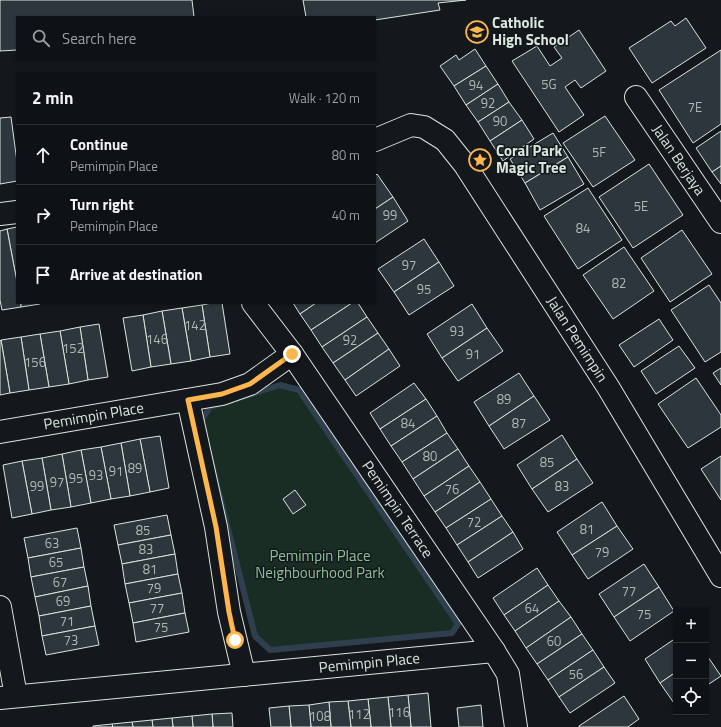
<!DOCTYPE html>
<html lang="en">
<head>
<meta charset="utf-8">
<style>
	body { margin:0; font-family:"Titillium Web",sans-serif; background:#181b1e; color:#f1f3f6 }
	.controls { position:absolute; right:12px; bottom:12px; display:grid; overflow:hidden; border-radius:0px; box-shadow:0 1px 3px #0004 }
	.controls button { width:36px; height:36px; display:grid; place-items:center; padding:0; border:0; border-bottom:1px solid #2f3234; background:#0f1215; color:#f1f3f6; font:20px sans-serif }
	.stop { position:absolute; width:12px; height:12px; margin:-9px; border:3px solid #ffb74d; border-radius:50%; background:#fff }
	.stop.end { background:#ffb74d; border-color:#fff; box-shadow:0 1px 4px #0008 }
	.list { margin:0; padding:0; list-style:none }
	h2 { display:flex; justify-content:space-between; align-items:center; height:52px; margin:0; padding:0 16px; font-size:17px }
	h2 small { font-size:13px; font-weight:400; color:#9b9ea0 }
	.list li { display:grid; grid-template-columns:26px 1fr auto; gap:12px; align-items:center; box-sizing:border-box; height:60px; padding:0 16px; border-top:1px solid #2f3234 }
	.list b { display:block; font-size:15px; white-space:nowrap }
	.list p { margin:0; font-size:13px; white-space:nowrap; color:#9b9ea0 }
	.list em { font-size:13px; font-style:normal; color:#9b9ea0 }
	.icon { flex:none; width:22px; height:22px; fill:none; stroke:currentColor; stroke-width:2; stroke-linecap:round; stroke-linejoin:round }
	.map { position:relative; flex:none; width:721px; height:727px; overflow:hidden }
	.search { position:absolute; background:#0f1215; box-shadow:0 1px 3px #0004; left:16px; top:16px; width:360px; height:44px; display:flex; align-items:center; gap:10px; box-sizing:border-box; padding:0 14px; border-radius:0px; color:#9b9ea0; font-size:15px }
	.panel { position:absolute; background:#0f1215; box-shadow:0 1px 3px #0004; left:16px; top:72px; width:360px; height:232px; border-radius:0px }
	.map>svg:first-child { display:block }
</style>
</head>
<body>
<div class="map">
<svg width="721" height="727" viewBox="0 0 721 727">
	<rect width="100%" height="100%" fill="#14181c"/>
	<path fill="#1a2d24" stroke="#939e99" d="M280 385 299 390 458 624 452 633 270 650 255 636 201 421 210 407Z"/>
	<g fill="none" stroke-linecap="round" stroke-linejoin="round">
		<path stroke="#2f3f4d" stroke-width="6" d="M280 385 299 390 458 624 452 633 270 650 255 636 201 421 210 407Z"/>
	</g>
	<g fill="#2c363c" stroke="#d8e6dc">
		<path d="M0 0H192L194 17H17V50L0 51Z"/>
		<path d="M303 0H466L438 3 440 10 375 20V17H306Z"/>
		<path d="M686 18 706 48 652 83 629 48 671 21 675 26Z"/>
		<path d="M579 30 606 71 581 88 575 80 565 87 584 115 559 132 512 61 537 46 550 66 562 58 554 47Z"/>
		<path d="M475 49 486 66 454 86 440 66 456 55 459 60Z"/>
		<path d="M721 50V124L693 143 659 90Z"/>
		<path d="M486 66 498 84 466 105 454 86Z"/>
		<path d="M498 84 509 102 478 122 466 105Z"/>
		<path d="M509 102 522 120 490 141 478 122Z"/>
		<path d="M605 116 635 160 593 187 563 143Z"/>
		<path d="M11 117 17 162V181L0 184V118Z"/>
		<path d="M522 120 534 139 503 161 490 141Z"/>
		<path d="M721 131V166L712 172 696 148Z"/>
		<path d="M553 133 568 157 525 183 510 159Z"/>
		<path d="M568 157 584 184 540 210 525 183Z"/>
		<path d="M649 164 683 215 633 248 599 197Z"/>
		<path d="M721 166V184L712 172Z"/>
		<path d="M377 174 393 197 375 209V176Z"/>
		<path d="M588 188 622 240 578 269 544 216Z"/>
		<path d="M393 197 408 221 375 243V209Z"/>
		<path d="M17 227V282L7 229Z"/>
		<path d="M7 229 17 282V303H21V307L2 310 0 300V231Z"/>
		<path d="M682 230 712 274 670 302 641 258Z"/>
		<path d="M424 239 439 262 394 292 378 269Z"/>
		<path d="M624 247 654 291 613 319 583 275Z"/>
		<path d="M439 262 454 286 409 315 394 292Z"/>
		<path d="M709 285 721 303V352L705 362 671 310Z"/>
		<path d="M21 303H40V304L21 307Z"/>
		<path d="M212 303H222L230 354 210 357 202 305Z"/>
		<path d="M293 303H316L300 314Z"/>
		<path d="M316 303H352L311 330 300 314Z"/>
		<path d="M352 303H358L367 317 322 347 311 330Z"/>
		<path d="M472 304 487 328 442 358 427 334Z"/>
		<path d="M202 305 210 357 191 361 182 308Z"/>
		<path d="M182 308 191 361 171 364 162 311Z"/>
		<path d="M162 311 171 364 151 367 143 315Z"/>
		<path d="M143 315 151 367 132 371 123 318Z"/>
		<path d="M367 317 378 333 333 363 322 347Z"/>
		<path d="M659 319 673 340 634 367 619 345Z"/>
		<path d="M99 324 108 377 88 380 80 327Z"/>
		<path d="M80 327 88 380 69 384 60 331Z"/>
		<path d="M487 328 503 351 458 381 442 358Z"/>
		<path d="M60 331 69 384 49 387 40 334Z"/>
		<path d="M378 333 389 349 345 380 333 363Z"/>
		<path d="M40 334 49 387 29 390 21 337Z"/>
		<path d="M21 337 29 390 10 393 1 340Z"/>
		<path d="M1 340 10 393 0 395V341Z"/>
		<path d="M679 346 695 368 656 394 641 371Z"/>
		<path d="M389 349 400 366 356 396 345 380Z"/>
		<path d="M721 368V385L713 373Z"/>
		<path d="M519 373 534 396 489 426 474 402Z"/>
		<path d="M696 378 721 415V427L688 448 658 404Z"/>
		<path d="M414 383 426 399 380 429 370 413Z"/>
		<path d="M534 396 550 420 504 449 489 426Z"/>
		<path d="M426 399 437 416 391 446 380 429Z"/>
		<path d="M437 416 447 433 402 462 391 446Z"/>
		<path d="M447 433 458 449 413 479 402 462Z"/>
		<path d="M562 435 577 459 532 489 517 465Z"/>
		<path d="M160 436 169 488 150 492 140 439Z"/>
		<path d="M140 439 150 492 130 496 121 443Z"/>
		<path d="M121 443 130 496 111 499 101 447Z"/>
		<path d="M101 447 111 499 91 503 81 450Z"/>
		<path d="M458 449 469 466 424 496 413 479Z"/>
		<path d="M81 450 91 503 71 507 62 454Z"/>
		<path d="M62 454 71 507 51 510 42 458Z"/>
		<path d="M721 456V500L701 469Z"/>
		<path d="M42 458 51 510 32 514 22 461Z"/>
		<path d="M577 459 593 483 548 512 532 489Z"/>
		<path d="M22 461 32 514 12 518 3 465Z"/>
		<path d="M469 466 480 482 435 512 424 496Z"/>
		<path d="M480 482 491 499 446 528 435 512Z"/>
		<path d="M295 490 306 505 293 514 283 499Z"/>
		<path d="M491 499 502 516 457 545 446 528Z"/>
		<path d="M602 502 617 526 572 555 557 532Z"/>
		<path d="M167 515 171 535 118 545 114 525Z"/>
		<path d="M502 516 513 532 468 562 457 545Z"/>
		<path d="M617 526 633 549 588 579 572 555Z"/>
		<path d="M77 528 81 548 28 558 24 538Z"/>
		<path d="M513 532 523 549 478 578 468 562Z"/>
		<path d="M171 535 175 554 122 564 118 545Z"/>
		<path d="M81 548 84 567 31 577 28 558Z"/>
		<path d="M175 554 178 574 125 584 122 564Z"/>
		<path d="M644 564 659 587 614 617 599 594Z"/>
		<path d="M84 567 88 586 35 597 31 577Z"/>
		<path d="M537 568 548 585 504 615 493 598Z"/>
		<path d="M178 574 182 593 129 603 125 584Z"/>
		<path d="M548 585 559 601 515 631 504 615Z"/>
		<path d="M88 586 91 606 39 616 35 597Z"/>
		<path d="M659 587 674 611 630 641 614 617Z"/>
		<path d="M182 593 185 613 133 623 129 603Z"/>
		<path d="M559 601 571 617 526 648 515 631Z"/>
		<path d="M91 606 95 626 42 636 39 616Z"/>
		<path d="M185 613 189 632 136 642 133 623Z"/>
		<path d="M571 617 582 634 537 664 526 648Z"/>
		<path d="M95 626 99 645 46 655 42 636Z"/>
		<path d="M582 634 593 650 548 680 537 664Z"/>
		<path d="M676 638V672L660 683 645 659Z"/>
		<path d="M593 650 604 667 559 697 548 680Z"/>
		<path d="M706 654 721 676 706 686Z"/>
		<path d="M604 667 615 683 570 713 559 697Z"/>
		<path d="M676 672V706L660 683Z"/>
		<path d="M428 693 431 727H411L408 695Z"/>
		<path d="M408 695 411 727H391L388 697Z"/>
		<path d="M624 696 639 719 628 727H579V726Z"/>
		<path d="M388 697 391 727H371L368 699Z"/>
		<path d="M368 699 371 727H351L348 701Z"/>
		<path d="M348 701 351 727H331L329 702Z"/>
		<path d="M329 702 331 727H311L309 705Z"/>
		<path d="M309 705 311 727H291L289 706Z"/>
		<path d="M481 705 483 727H459L457 708Z"/>
		<path d="M289 706 291 727H271L269 708Z"/>
		<path d="M232 713 233 727H213L212 714Z"/>
		<path d="M212 714 213 727H193L192 716Z"/>
		<path d="M192 716 193 727H173L172 718Z"/>
		<path d="M172 718 173 727H153L152 720Z"/>
		<path d="M152 720 153 727H133L132 722Z"/>
		<path d="M132 722 133 727H113L112 724Z"/>
		<path d="M112 724 113 727H93V726Z"/>
	</g>
	<g fill="none" stroke-linecap="round" stroke-linejoin="round">
		<g stroke="#d8e6dc" stroke-width="24">
			<g id="minor">
				<path id="s1" d="M636 97 721 222"/>
				<path id="s2" d="M375 140 411 125 424 127 445 140 465 165 608 387 721 576"/>
				<path d="M0 214 17 212"/>
				<path id="s3" d="M253 303 292 354 494 651 508 674 516 727"/>
				<path d="M188 400 216 527 229 612 244 675"/>
				<path id="s4" d="M0 432 222 394 250 384 292 354"/>
				<path d="M0 607 16 696"/>
				<path id="s5" d="M0 698 494 651"/>
			</g>
		</g>
		<use href="#minor" stroke="#14181c" stroke-width="22"/>
	</g>
	<g fill="none" stroke-linecap="round" stroke-linejoin="round">
		<path stroke="#ffb74d" stroke-width="5" d="M235 640 229 612 216 527 188 400 222 394 250 384 292 354"/>
	</g>
	<defs>
		<g id="school-ring" transform="scale(1.15)"><circle r="9.5" fill="#14181c" stroke="#ffb74d" stroke-width="1.5"/><path d="M0-5L7-2L0 1L-7-2ZM-4 1L0 2.5L4 1V4Q0 6-4 4Z" fill="#ffb74d"/></g>
		<g id="sight-ring" transform="scale(1.15)"><circle r="9.5" fill="#14181c" stroke="#ffb74d" stroke-width="1.5"/><path d="M0-6L1.8-2.2L6-1.7L2.9 1.2L3.7 5.4L0 3.3L-3.7 5.4L-2.9 1.2L-6-1.7L-1.8-2.2Z" fill="#ffb74d"/></g>
	</defs>
	<g fill-rule="evenodd">
		<use href="#school-ring" x="477" y="32"/>
		<use href="#sight-ring" x="480" y="160"/>
	</g>
	<g text-anchor="middle" stroke-width="3" stroke-linejoin="round" paint-order="stroke">
		<g font-size="13" fill="#adbab4">
			<text x="549" y="89">5G</text>
			<text x="476" y="90">94</text>
			<text x="488" y="108">92</text>
			<text x="695" y="112">7E</text>
			<text x="500" y="126">90</text>
			<text x="599" y="157">5F</text>
			<text x="641" y="211">5E</text>
			<text x="390" y="220">99</text>
			<text x="583" y="233">84</text>
			<text x="409" y="270">97</text>
			<text x="619" y="288">82</text>
			<text x="424" y="294">95</text>
			<text x="195" y="330">142</text>
			<text x="457" y="336">93</text>
			<text x="157" y="344">146</text>
			<text x="350" y="345">92</text>
			<text x="73" y="353">152</text>
			<text x="473" y="359">91</text>
			<text x="35" y="367">156</text>
			<text x="504" y="404">89</text>
			<text x="408" y="428">84</text>
			<text x="519" y="428">87</text>
			<text x="430" y="461">80</text>
			<text x="547" y="467">85</text>
			<text x="135" y="473">89</text>
			<text x="116" y="476">91</text>
			<text x="96" y="480">93</text>
			<text x="76" y="483">95</text>
			<text x="57" y="487">97</text>
			<text x="37" y="491">99</text>
			<text x="562" y="491">83</text>
			<text x="452" y="494">76</text>
			<text x="474" y="527">72</text>
			<text x="587" y="534">81</text>
			<text x="143" y="535">85</text>
			<text x="52" y="548">63</text>
			<text x="146" y="554">83</text>
			<text x="602" y="557">79</text>
			<text x="56" y="567">65</text>
			<text x="150" y="574">81</text>
			<text x="60" y="587">67</text>
			<text x="154" y="593">79</text>
			<text x="629" y="596">77</text>
			<text x="63" y="606">69</text>
			<text x="157" y="613">77</text>
			<text x="532" y="613">64</text>
			<text x="644" y="619">75</text>
			<text x="67" y="626">71</text>
			<text x="161" y="632">75</text>
			<text x="71" y="645">73</text>
			<text x="554" y="646">60</text>
			<text x="576" y="679">56</text>
			<text x="399" y="717">116</text>
			<text x="359" y="719">112</text>
			<text x="320" y="721">108</text>
		</g>
		<g font-size="15" font-weight="bold" fill="#d8e6dc" stroke="#14181c" text-anchor="start">
			<text x="492" y="28">Catholic<tspan x="492" dy="17">High School</tspan></text>
			<text x="496" y="156">Coral Park<tspan x="496" dy="17">Magic Tree</tspan></text>
		</g>
		<g font-size="15" fill="#d8e6dc" stroke="#14181c">
			<text dy="5" stroke="none"><textPath href="#s1" startOffset="76">Jalan Berjaya</textPath></text>
			<text dy="5" stroke="none"><textPath href="#s2" startOffset="316">Jalan Pemimpin</textPath></text>
			<text dy="5" stroke="none"><textPath href="#s4" startOffset="95">Pemimpin Place</textPath></text>
			<text dy="5" stroke="none"><textPath href="#s3" startOffset="252">Pemimpin Terrace</textPath></text>
			<text dy="5" stroke="none"><textPath href="#s5" startOffset="371">Pemimpin Place</textPath></text>
		</g>
		<g font-size="15" fill="#8ac095" stroke="#14181c">
			<text x="320" y="561">Pemimpin Place<tspan x="320" dy="17">Neighbourhood Park</tspan></text>
		</g>
	</g>
</svg>
<div class="controls">
<button>+</button>
<button>−</button>
<button><svg class="icon" aria-label="locate" viewBox="0 0 24 24"><circle cx="12" cy="12" r="6"/><path d="M12 2v4M12 18v4M2 12h4M18 12h4"/></svg></button>
</div>
<div class="stop" style="left:235px;top:640px"></div>
<div class="stop end" style="left:292px;top:354px"></div>
<div class="search"><svg class="icon" aria-label="search" viewBox="0 0 24 24"><circle cx="10" cy="10" r="6"/><path d="M15 15l6 6"/></svg>Search here</div>
<section class="panel">
<h2>2 min<small>Walk · 120 m</small></h2>
<ul class="list">
<li><svg class="icon" aria-label="ahead" viewBox="0 0 24 24"><path d="M12 20V5M6 11l6-6 6 6"/></svg><div><b>Continue</b><p>Pemimpin Place</p></div><em>80 m</em></li>
<li><svg class="icon" aria-label="right" viewBox="0 0 24 24"><path d="M7 20v-9h11M14 6l5 5-5 5"/></svg><div><b>Turn right</b><p>Pemimpin Place</p></div><em>40 m</em></li>
<li><svg class="icon" aria-label="arrive" viewBox="0 0 24 24"><path d="M6 21V4h12l-3 4 3 4H6"/></svg><div><b>Arrive at destination</b></div></li>
</ul>
</section>
</div>
</body>
</html>
